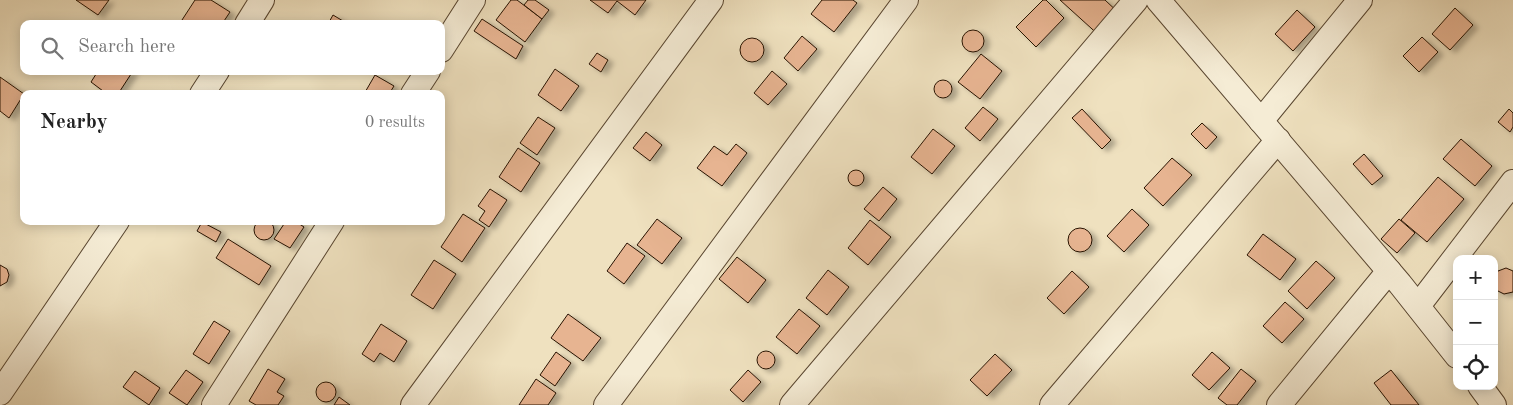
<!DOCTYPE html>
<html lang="en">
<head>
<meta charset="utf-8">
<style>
	body { margin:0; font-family:"Old Standard TT",serif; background:#f2f2f2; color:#222 }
	.controls { position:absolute; right:15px; bottom:15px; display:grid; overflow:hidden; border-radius:10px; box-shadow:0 2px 12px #0003 }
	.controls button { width:45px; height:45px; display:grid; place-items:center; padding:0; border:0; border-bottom:1px solid #e0e0e0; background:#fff; color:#222; font:25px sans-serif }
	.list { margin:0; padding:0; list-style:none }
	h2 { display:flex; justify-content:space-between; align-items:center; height:65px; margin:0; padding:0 20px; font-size:21px }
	h2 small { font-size:16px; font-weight:400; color:#767676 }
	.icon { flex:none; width:28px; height:28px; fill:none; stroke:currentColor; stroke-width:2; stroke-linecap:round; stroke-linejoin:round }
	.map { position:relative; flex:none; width:1513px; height:405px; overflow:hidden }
	.search { position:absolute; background:#fff; box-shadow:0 2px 12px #0003; left:20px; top:20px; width:425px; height:55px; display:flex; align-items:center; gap:12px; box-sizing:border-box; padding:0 18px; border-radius:10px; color:#767676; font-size:19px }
	.panel { position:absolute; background:#fff; box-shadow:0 2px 12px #0003; left:20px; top:90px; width:425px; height:135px; border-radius:10px }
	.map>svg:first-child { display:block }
</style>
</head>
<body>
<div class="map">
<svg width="1513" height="405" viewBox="0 0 1513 405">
	<defs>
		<filter id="shadow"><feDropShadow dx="5.5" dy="3" stdDeviation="2.5" flood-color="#0004"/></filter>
	</defs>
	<rect width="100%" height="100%" fill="#efe1bf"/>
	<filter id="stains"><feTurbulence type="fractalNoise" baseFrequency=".004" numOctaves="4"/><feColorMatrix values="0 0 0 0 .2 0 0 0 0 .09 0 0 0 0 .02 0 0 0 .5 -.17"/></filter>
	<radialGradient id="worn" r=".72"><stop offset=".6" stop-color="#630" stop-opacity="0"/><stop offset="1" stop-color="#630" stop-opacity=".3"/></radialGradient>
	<g fill="#e7b491" stroke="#271200" filter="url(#shadow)">
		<path d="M76 0H109L98 15Z"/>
		<path d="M195 0H211L230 12 222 24H188L182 20Z"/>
		<path d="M511 0H517L542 19 525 42 496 20Z"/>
		<path d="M528 0H535L549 10 542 19 524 5Z"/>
		<path d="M590 0H646L635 15 617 1 608 13Z"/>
		<path d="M822 0H853L857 3 834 32 811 14Z"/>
		<path d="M1043 0H1046L1064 18 1036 47 1016 27Z"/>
		<path d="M1060 0H1105L1122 16 1102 38Z"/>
		<path d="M1455 8 1473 25 1450 50 1432 34Z"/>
		<path d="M1297 10 1315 27 1293 51 1275 34Z"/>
		<path d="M333 15 348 24H328Z"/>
		<path d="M482 19 523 46 516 59 474 31Z"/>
		<circle cx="973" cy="41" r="11"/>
		<path d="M802 36 817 49 798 71 784 58Z"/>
		<path d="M1422 37 1438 52 1419 72 1403 56Z"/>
		<circle cx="752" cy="50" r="12"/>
		<path d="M597 53 608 60 601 72 589 64Z"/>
		<path d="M981 54 1002 71 980 99 958 82Z"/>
		<path d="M555 69 579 86 561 111 538 95Z"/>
		<path d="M98 71H133L118 94H107L91 82Z"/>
		<path d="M772 71 787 84 768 105 754 93Z"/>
		<path d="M375 75 394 86 389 94H364Z"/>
		<path d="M0 77 24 94 9 118 0 111Z"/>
		<circle cx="943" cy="89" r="9"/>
		<path d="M983 107 998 119 980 141 965 128Z"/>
		<path d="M1082 109 1111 140 1102 149 1072 118Z"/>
		<path d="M1509 109 1513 113V127L1510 132 1498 122Z"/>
		<path d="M538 117 555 128 537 155 520 143Z"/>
		<path d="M1202 123 1217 137 1206 149 1191 134Z"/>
		<path d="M933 129 955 146 932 174 911 157Z"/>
		<path d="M646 132 662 145 650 161 633 148Z"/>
		<path d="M1461 139 1492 166 1475 186 1443 159Z"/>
		<path d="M736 144 747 153 722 186 697 168 714 146 727 155Z"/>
		<path d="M518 148 540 163 521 192 499 177Z"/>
		<path d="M1364 154 1383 176 1372 185 1353 164Z"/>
		<path d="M1172 158 1192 175 1163 206 1144 188Z"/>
		<circle cx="856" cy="178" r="8"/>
		<path d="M1438 177 1464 199 1427 242 1401 220Z"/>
		<path d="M883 187 897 199 879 221 864 209Z"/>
		<path d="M490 189 507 200 489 227 479 220 485 211 478 206Z"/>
		<path d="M1132 209 1149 225 1124 252 1107 236Z"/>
		<path d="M463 214 485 228 462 262 441 247Z"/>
		<path d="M657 219 682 238 662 264 637 245Z"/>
		<path d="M1399 219 1415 233 1397 253 1381 239Z"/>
		<path d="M870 220 891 237 868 265 848 248Z"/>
		<circle cx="264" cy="230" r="10"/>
		<path d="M286 221H295L304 227 290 248 274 239Z"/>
		<path d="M202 222 221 232 216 242 197 231Z"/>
		<circle cx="1080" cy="240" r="12"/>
		<path d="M1263 234 1296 259 1280 280 1247 255Z"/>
		<path d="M228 239 271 266 259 285 216 258Z"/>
		<path d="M627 243 645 256 624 284 607 271Z"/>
		<path d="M737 257 766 280 748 303 719 279Z"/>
		<path d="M434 260 456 274 433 309 411 295Z"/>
		<path d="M1316 261 1335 278 1307 309 1288 291Z"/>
		<path d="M0 265 7 269 9 275 7 282 0 286Z"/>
		<path d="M1506 268 1513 271V292L1504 294 1496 290 1494 286V276L1498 271Z"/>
		<path d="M828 270 849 287 827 315 806 298Z"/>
		<path d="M1072 271 1089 287 1064 314 1047 298Z"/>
		<path d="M1285 302 1304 319 1282 343 1263 326Z"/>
		<path d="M799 309 820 326 797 354 776 337Z"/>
		<path d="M568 314 601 338 583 361 551 338Z"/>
		<path d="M214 321 230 331 209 364 193 354Z"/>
		<path d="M381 324 407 341 394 362 380 353 374 362 362 354Z"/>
		<circle cx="766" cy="360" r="9"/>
		<path d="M556 352 571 363 555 386 540 375Z"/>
		<path d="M1212 352 1230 368 1209 390 1192 375Z"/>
		<path d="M995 354 1012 370 987 396 970 380Z"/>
		<path d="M268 369 285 379 277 392 284 396 278 405H256L249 401Z"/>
		<path d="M1241 369 1256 381 1237 405H1227L1218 398Z"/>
		<path d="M186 370 203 382 187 405 169 393Z"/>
		<path d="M748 370 761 382 743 402 730 390Z"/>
		<path d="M1391 370 1419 405H1391L1374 383Z"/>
		<path d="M135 371 160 388 149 405 123 387Z"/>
		<path d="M536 379 556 393 548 405H519Z"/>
		<circle cx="326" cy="392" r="10"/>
		<path d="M339 397 350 405H334Z"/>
	</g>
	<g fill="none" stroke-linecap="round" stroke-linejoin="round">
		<g stroke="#594630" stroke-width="26">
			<g id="minor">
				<path d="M1158 0 1400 284 1457 356"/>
				<path d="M247 24 262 0"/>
				<path d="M441 50 473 0"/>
				<path d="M202 94 217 71"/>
				<path d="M413 94 428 71"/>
				<path d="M1261 121 1360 0"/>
				<path d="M1418 306 1513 182"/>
				<path d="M1480 386 1494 405"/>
				<path d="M0 393 117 221"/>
				<path d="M214 405 332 221"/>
				<path d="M413 405 711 0"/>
				<path d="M606 405 906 0"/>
				<path d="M792 405 1136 0"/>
				<path d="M1052 405 1278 140"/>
				<path d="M1279 405 1389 271"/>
			</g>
		</g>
		<use href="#minor" stroke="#f5ecd5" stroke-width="24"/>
	</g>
	<rect width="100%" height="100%" filter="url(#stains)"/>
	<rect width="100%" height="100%" fill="url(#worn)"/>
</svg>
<div class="controls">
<button>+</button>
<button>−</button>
<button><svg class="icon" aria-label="locate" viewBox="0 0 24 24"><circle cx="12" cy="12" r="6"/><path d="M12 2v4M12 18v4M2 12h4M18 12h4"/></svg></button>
</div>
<div class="search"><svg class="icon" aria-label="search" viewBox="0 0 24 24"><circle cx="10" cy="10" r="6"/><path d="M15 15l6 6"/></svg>Search here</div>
<section class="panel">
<h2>Nearby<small>0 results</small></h2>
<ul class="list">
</ul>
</section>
</div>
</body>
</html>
